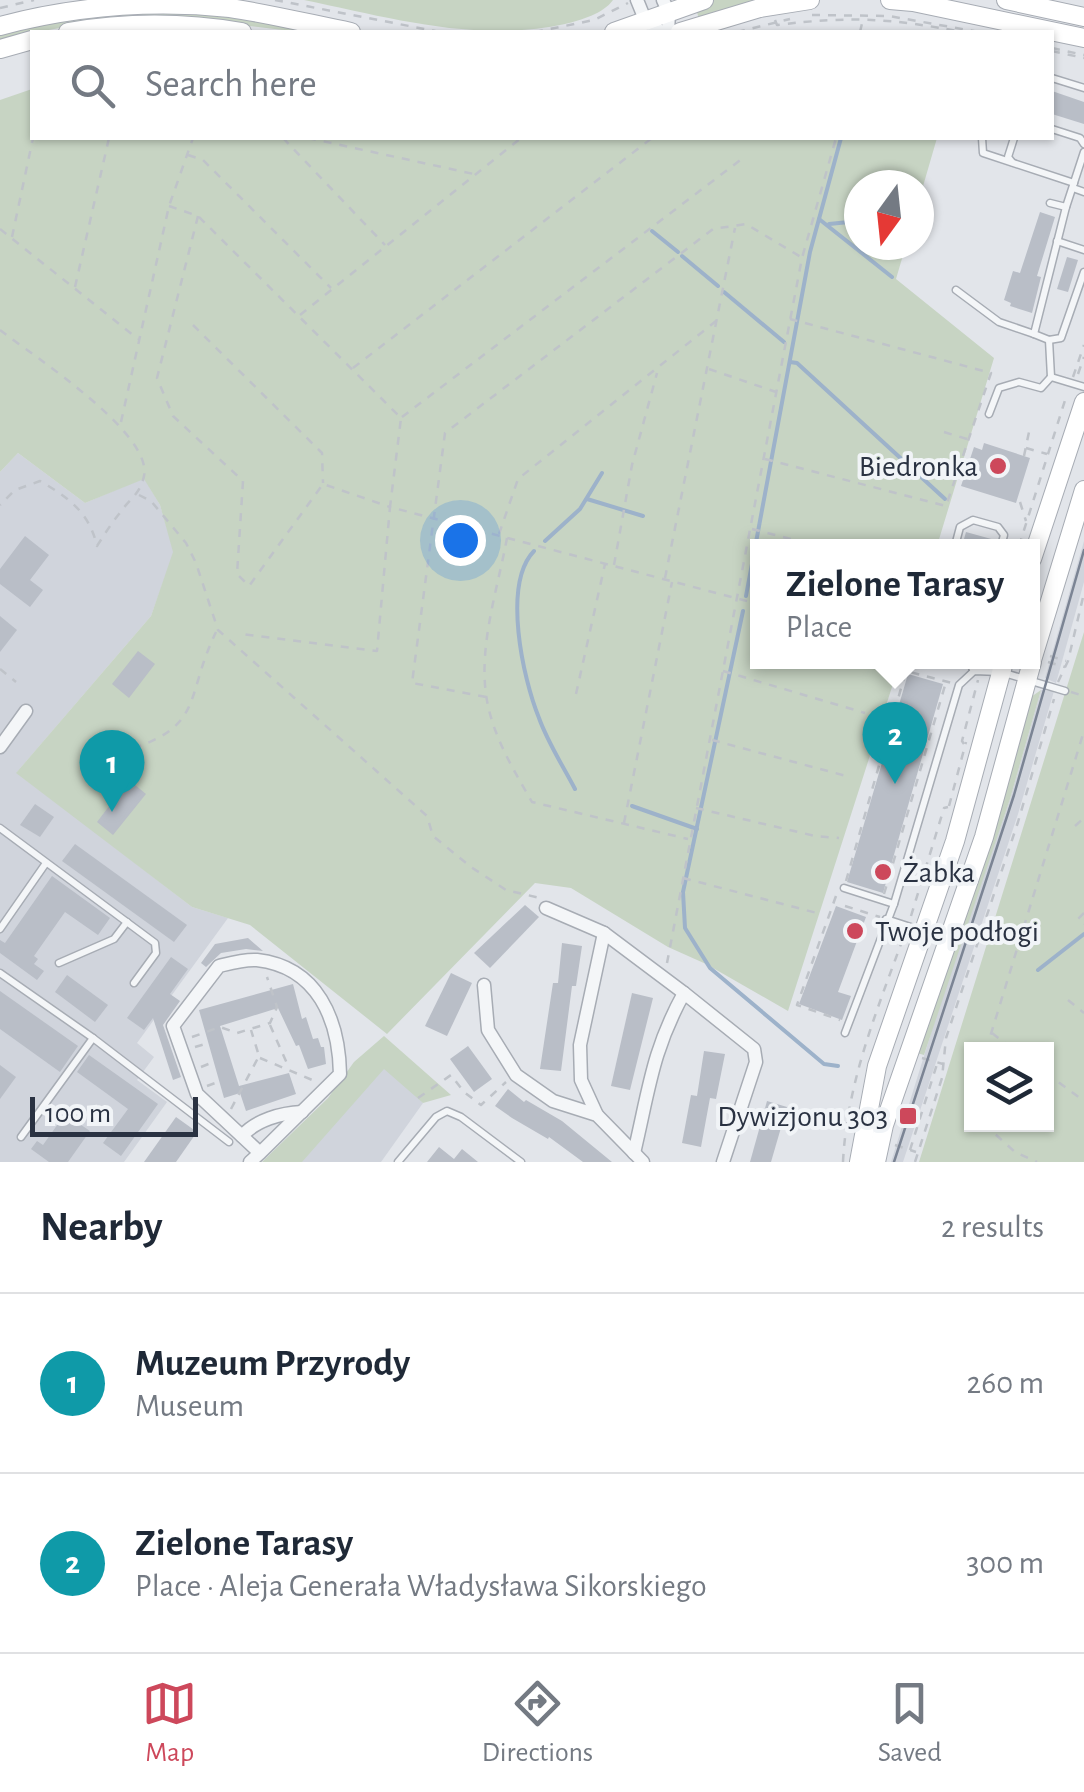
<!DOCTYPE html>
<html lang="en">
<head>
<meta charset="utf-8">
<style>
	body { margin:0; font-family:"Alegreya Sans",sans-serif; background:#f2f2f3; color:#1f2937 }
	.controls { position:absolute; right:30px; bottom:30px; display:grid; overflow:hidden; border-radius:0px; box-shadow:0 2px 8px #0004 }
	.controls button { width:90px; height:90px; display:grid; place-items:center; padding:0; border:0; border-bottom:2px solid #e0e1e3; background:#fff; color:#1f2937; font:50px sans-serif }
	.compass { position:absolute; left:844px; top:170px; width:90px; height:90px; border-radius:50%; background:#fff; box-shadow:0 2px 8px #0004; rotate:195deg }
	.scale { position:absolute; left:30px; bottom:25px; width:168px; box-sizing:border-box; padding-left:10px; border:5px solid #2a3242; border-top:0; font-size:28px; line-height:35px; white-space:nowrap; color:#2a3242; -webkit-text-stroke:8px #f1f4f7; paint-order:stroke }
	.you { position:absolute; left:460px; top:540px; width:35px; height:35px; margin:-25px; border:8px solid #fff; border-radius:50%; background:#1a73e8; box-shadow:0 0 0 15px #1a73e833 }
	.badge { display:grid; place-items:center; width:65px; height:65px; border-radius:50%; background:#cd485b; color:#fff; font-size:32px; font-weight:700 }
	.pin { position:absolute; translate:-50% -82px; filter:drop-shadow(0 2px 5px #0008) }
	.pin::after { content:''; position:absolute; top:52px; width:35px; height:30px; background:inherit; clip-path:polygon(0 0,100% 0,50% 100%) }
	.popup { position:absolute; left:750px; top:539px; width:290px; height:130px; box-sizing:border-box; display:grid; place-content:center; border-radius:0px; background:#fff; filter:drop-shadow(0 2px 8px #0005); font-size:32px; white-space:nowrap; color:#747a83 }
	.popup b { font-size:38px; color:#1f2937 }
	.popup::after { content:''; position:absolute; left:50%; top:100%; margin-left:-20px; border:20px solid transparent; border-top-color:#fff }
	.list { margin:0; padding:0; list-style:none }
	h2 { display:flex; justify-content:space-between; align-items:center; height:130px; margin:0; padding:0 40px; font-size:42px }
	h2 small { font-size:32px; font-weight:400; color:#747a83 }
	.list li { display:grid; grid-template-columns:65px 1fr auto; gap:30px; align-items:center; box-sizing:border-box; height:180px; padding:0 40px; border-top:2px solid #e0e1e3 }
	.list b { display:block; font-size:38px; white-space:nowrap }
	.list p { margin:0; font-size:32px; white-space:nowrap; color:#747a83 }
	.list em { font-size:32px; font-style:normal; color:#747a83 }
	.icon { flex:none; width:55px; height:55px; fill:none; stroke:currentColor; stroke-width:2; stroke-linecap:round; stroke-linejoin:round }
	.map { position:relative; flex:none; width:1084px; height:1162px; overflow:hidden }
	.search { position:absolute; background:#fff; box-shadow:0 2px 8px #0004; left:30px; right:30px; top:30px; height:110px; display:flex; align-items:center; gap:25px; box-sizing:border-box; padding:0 35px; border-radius:0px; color:#747a83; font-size:38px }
	.sheet { height:490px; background:#fff }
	nav { display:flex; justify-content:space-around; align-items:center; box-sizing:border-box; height:140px; border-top:2px solid #e0e1e3; background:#fff; font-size:28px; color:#747a83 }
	nav a { display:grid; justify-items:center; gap:5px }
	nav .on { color:#cd485b }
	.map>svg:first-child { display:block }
</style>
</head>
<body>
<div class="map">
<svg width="1084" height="1162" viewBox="0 0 1084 1162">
	<rect width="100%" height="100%" fill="#e2e5ea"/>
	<g fill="#d0d4dc">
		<path d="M18 453 85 503 144 478 160 505 174 552 151 616 17 772 192 907 228 918 137 1043 154 1057 137 1080 167 1102 124 1162H0V472Z"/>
		<path d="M1084 541V582L1056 683 1045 678Z"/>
		<path d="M1041 690 1054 691 1018 814 903 1162H891L947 982 1010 799Z"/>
		<path d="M381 1056 423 1103 381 1162H291Z"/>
	</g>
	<g fill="#c7d4c3" fill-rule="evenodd">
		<path d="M304 0H613C603 14 581 20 565 24 476 43 391 18 304 0Z"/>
		<path d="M705 0H810L701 25 694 3Z"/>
		<path d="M98 12 220 14 322 32C287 32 256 26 222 23 151 15 69 21 0 42V32Z"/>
		<path d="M32 89V138H937L919 200V185H859V245H906L896 279 994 358 937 546H758V662H900L788 1011 706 964 668 947 571 888 535 883 387 1034 250 925 192 907 16 773 151 616 173 552 160 505 144 479 85 503 18 453 0 472V100Z"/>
		<path d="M1084 632V1162H919ZM972 1050H1046V1124H972Z"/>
		<path d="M1041 690 1010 799 924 1055 917 1053 983 865 1031 697Z"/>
		<path d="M384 1036 451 1095 423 1103 384 1069 302 1162H262L328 1098 354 1062Z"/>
	</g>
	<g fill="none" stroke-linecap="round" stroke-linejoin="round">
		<g stroke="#9db2ca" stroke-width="4">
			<path d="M819 219 892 277"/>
			<path d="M829 224 859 221"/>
			<path d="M652 231 678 252"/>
			<path d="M682 256 718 286"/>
			<path d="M724 292 784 342"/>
			<path d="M790 362 797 363 945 499"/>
			<path d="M587 499 643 516"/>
			<path d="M545 541 580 509 602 473"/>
			<path d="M534 551C502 584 523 679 539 718 548 743 563 766 575 789"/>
			<path d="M746 596 810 252 841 138"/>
			<path d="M743 611 683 892 685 928 710 968 824 1064 838 1066"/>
			<path d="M632 806 697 829"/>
			<path d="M1038 970 1084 934"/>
		</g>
	</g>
	<g fill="#b9bec7">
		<path d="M1052 91 1084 102V124L1052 114Z"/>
		<path d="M1040 212 1055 217 1037 276 1041 277 1032 313 1010 306 1011 303 1004 300 1013 271 1020 273Z"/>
		<path d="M1067 257 1078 260 1068 292 1057 289Z"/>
		<path d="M984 443 1030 458 1016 503 961 486 974 447 982 450Z"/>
		<path d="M966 532 995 540 994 546H962Z"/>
		<path d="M25 536 49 555 30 580 43 590 30 607 0 584V569Z"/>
		<path d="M0 616 17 630 0 652Z"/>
		<path d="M138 651 155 664 129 698 112 684Z"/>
		<path d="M908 674 943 684 883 893 847 882Z"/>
		<path d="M129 780 146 794 113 835 97 822Z"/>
		<path d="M35 804 54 817 40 837 20 825Z"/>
		<path d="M75 844 187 925 174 942 62 861Z"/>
		<path d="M52 876 110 918 98 935 65 912 34 956 38 959 34 964 44 971 37 980 0 953V940L5 943Z"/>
		<path d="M525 905 539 917 490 968 474 953Z"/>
		<path d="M836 906 866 917 838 992 851 996 842 1020 799 1004Z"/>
		<path d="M248 938 263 951 246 949 221 953 206 967 201 963 215 944Z"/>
		<path d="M562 943 582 946 576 986H572L561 1071 540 1069 553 983H558Z"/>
		<path d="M171 957 188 969 170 994 180 1001 163 1025 181 1077 173 1080 153 1018 144 1030 127 1018Z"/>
		<path d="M451 973 472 983 447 1036 425 1026Z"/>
		<path d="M67 975 108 1005 95 1022 55 992Z"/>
		<path d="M293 984 302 1019 306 1017 313 1039 318 1038 321 1047H324L326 1064 308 1069 299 1045 296 1046 278 1008 220 1026 239 1086 289 1073 296 1094 246 1111 240 1093 224 1098 199 1010Z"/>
		<path d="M0 991 78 1046 60 1072 0 1029Z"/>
		<path d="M632 993 653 998 630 1090 611 1086Z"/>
		<path d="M468 1046 492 1079 474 1092 450 1059Z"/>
		<path d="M704 1051 725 1054 716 1099 710 1098 701 1147 682 1143 691 1095 697 1096Z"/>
		<path d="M89 1055 158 1104 121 1156 103 1143 128 1109 77 1072Z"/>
		<path d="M0 1065 16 1077 0 1099Z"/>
		<path d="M508 1089 524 1102 526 1100 562 1121 612 1162H583L549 1137 548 1139 512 1118 495 1106Z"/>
		<path d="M767 1101 787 1107 771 1162H750Z"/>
		<path d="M65 1114 90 1131 68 1162H49L31 1149 37 1141 43 1145Z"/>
		<path d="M176 1117 197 1132 176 1162H144Z"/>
		<path d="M439 1147 454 1159 462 1149 478 1162H427Z"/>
	</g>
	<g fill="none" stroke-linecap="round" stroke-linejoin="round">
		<g stroke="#a7acb4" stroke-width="9">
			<g id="service">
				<path d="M1052 78 1084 88"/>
				<path d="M1052 129 1080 138 1084 144"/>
				<path d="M982 138 983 153 1074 183"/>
				<path d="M1084 152 1066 207 1034 334 1049 340 1061 338 1084 272"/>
				<path d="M1012 162 1008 157 1014 138"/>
				<path d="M1073 188 1084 192"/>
				<path d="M1050 203 1066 207"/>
				<path d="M1057 241 1084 250"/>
				<path d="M956 290 999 322 1034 334"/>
				<path d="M1049 340 1051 377"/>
				<path d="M1051 377 1084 387"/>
				<path d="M989 414 999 388 1019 382 1041 388 1051 377"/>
				<path d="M955 546 960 527 973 520 998 527 1004 535 1001 546"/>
				<path d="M969 662 974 671"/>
				<path d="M981 662 1001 672 1065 691"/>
				<path d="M0 828 155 943 156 953 134 983"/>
				<path d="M844 888 894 904"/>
				<path d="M886 919 926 932 946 933"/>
				<path d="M0 929 46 863"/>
				<path d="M59 963 114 939 127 922"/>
				<path d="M0 973 93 1038 229 1142"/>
				<path d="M845 1033 894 904 959 685 974 671 1000 672"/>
				<path d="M21 1137 93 1038"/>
				<path d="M398 1162 436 1117 447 1111 461 1117 521 1162"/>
			</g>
		</g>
		<g stroke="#a7acb4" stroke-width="15">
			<g id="minor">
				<path d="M637 0 646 22 662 32"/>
				<path d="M663 0 669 13 668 32"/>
				<path d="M0 747 26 711"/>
				<path d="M546 908 604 933"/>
				<path d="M484 985 488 1030 516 1075 553 1101 597 1115 643 1162"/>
				<path d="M597 1115 581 1080 580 1045 604 933 684 993"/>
				<path d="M242 1136C256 1120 281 1113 302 1112"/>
				<path d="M634 1153C649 1090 652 1051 684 993L754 1049 756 1062 723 1162"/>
				<path d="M250 1162 260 1153 340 1074C339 1020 318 967 257 960 245 959 231 963 219 966L173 1026 197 1094 260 1153"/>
			</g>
		</g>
		<g stroke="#a7acb4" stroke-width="20">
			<g id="secondary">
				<path d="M890 0 913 2 1084 38"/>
				<path d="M1006 0 1084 17"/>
				<path d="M0 26C75 6 152 0 230 8 270 14 311 24 351 32"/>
				<path d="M68 32C125 22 184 22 242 32"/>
				<path d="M614 32 704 0"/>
				<path d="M680 32 760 8 810 0"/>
				<path d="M0 49 32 40"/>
				<path d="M1032 559 1084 402"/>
				<path d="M1032 660 1084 490"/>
				<path d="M859 1162 877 1066 955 841 1004 662"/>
				<path d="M876 1162 884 1125 984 837 1032 662"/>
			</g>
		</g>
		<g stroke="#bfc3c9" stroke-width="2.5" stroke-dasharray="8 8" stroke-linecap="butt">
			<path d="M275 0 440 32"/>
			<path d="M0 8 34 0"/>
			<path d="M812 15 889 16 979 32"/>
			<path d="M775 20 777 25C850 16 890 18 962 32"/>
			<path d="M535 32 594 20 628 3"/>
			<path d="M737 32 790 19"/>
			<path d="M860 32 863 19"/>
			<path d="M1052 48 1084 55"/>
			<path d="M1052 51 1084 58"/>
			<path d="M283 138 385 245"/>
			<path d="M308 138 474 174"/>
			<path d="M188 155 203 160 331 288"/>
			<path d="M169 206 198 216 401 418 390 507 758 604"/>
			<path d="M198 216 157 378 173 416 243 481 237 574 249 586 323 484 390 507 377 651 242 634"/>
			<path d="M0 229 138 339"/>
			<path d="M12 237 33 138"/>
			<path d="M75 287 109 138"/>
			<path d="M300 315 521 138"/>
			<path d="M193 325 322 453 323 483"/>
			<path d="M0 330C32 355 153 433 144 476 140 495 129 499 119 514 111 524 104 535 97 546 89 512 69 498 40 481L15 490 0 505"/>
			<path d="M353 368 652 138"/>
			<path d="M709 369 776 392"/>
			<path d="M1078 374 1084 357"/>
			<path d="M1073 377 1084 345"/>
			<path d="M402 417 743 158"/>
			<path d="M121 422 169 206 193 138"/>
			<path d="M944 432 967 439"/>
			<path d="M1026 448 1047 454"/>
			<path d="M1024 456 1029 432"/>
			<path d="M765 459 946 506 991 373 790 319"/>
			<path d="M139 495 151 501 186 543 196 563 218 630 427 816 433 836 471 867 506 890 540 898"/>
			<path d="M1020 502 1026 521"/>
			<path d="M752 529 818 546"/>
			<path d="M499 534 518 479 716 321"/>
			<path d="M507 538C498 587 479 644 486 694 491 733 513 769 532 802L688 839"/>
			<path d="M1019 546 1067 394"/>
			<path d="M614 565 632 465 657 373"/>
			<path d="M665 578 735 228"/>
			<path d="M1050 656 1066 661"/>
			<path d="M1048 662 1065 667"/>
			<path d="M0 669 16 682"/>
			<path d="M723 671 865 713"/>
			<path d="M1058 682 1068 661 1084 593"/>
			<path d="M1071 692 1084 696"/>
			<path d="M576 694 605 564"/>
			<path d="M486 697 412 683 445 433 713 229 746 224 801 257"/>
			<path d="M712 740 850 777"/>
			<path d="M964 744 962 741 978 680"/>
			<path d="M118 753C207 728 183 700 216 632"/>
			<path d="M949 806 966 742"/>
			<path d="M696 808 815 836 839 838"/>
			<path d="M624 823 672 582"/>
			<path d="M1075 826 1084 818"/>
			<path d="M683 878 817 913"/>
			<path d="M846 881 906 671 952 683"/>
			<path d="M884 894 946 682"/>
			<path d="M836 896 797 1005 840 1020"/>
			<path d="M845 906 880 917"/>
			<path d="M1084 913 1078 919 1084 924"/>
			<path d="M911 916 944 808 948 807"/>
			<path d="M667 963 802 258 836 138"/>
			<path d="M1068 1000 1084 1013"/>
			<path d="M270 1025 289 1068"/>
			<path d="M992 1033 1014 1050"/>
			<path d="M192 1037 220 1027 237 1033 270 1023 277 1007 267 977"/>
			<path d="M195 1047 205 1044"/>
			<path d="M986 1050 1084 731"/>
			<path d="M260 1058 317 1082"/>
			<path d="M922 1058 943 1064"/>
			<path d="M201 1067 211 1063"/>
			<path d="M1046 1073 1084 1101"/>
			<path d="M207 1086 218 1082"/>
			<path d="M418 1098 451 1075 464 1092 481 1105 506 1082"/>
			<path d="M972 1103V1114"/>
			<path d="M231 1109 259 1056 251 1030"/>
			<path d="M984 1124 1015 1152 1037 1162"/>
			<path d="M895 1145 916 1152"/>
			<path d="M910 1150 937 1064"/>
			<path d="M843 1162C847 1081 878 1008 905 933"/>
			<path d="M915 1162 942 1078 946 1038 1018 822 1054 699"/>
		</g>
		<use href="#service" stroke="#f4f6f8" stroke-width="6"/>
		<use href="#minor" stroke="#f4f6f8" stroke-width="12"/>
		<use href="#secondary" stroke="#fff" stroke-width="18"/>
		<path stroke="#7b8494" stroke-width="2.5" d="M894 1162 1014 795 1084 550"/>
	</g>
	<g fill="#cd485b" stroke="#f1f4f7" stroke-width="4">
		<circle cx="998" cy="466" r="10"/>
		<circle cx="883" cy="872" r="10"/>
		<circle cx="855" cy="931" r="10"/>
		<rect x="898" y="1106" width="20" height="20" rx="5"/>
	</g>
	<g text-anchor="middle" stroke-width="8" stroke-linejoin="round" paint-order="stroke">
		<g font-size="30" fill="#2a3242" stroke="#f1f4f7" text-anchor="end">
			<text x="978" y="476">Biedronka</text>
			<text x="903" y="882" text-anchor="start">Żabka</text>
			<text x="875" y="941" text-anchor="start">Twoje podłogi</text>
			<text x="888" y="1126">Dywizjonu 303</text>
		</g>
	</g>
</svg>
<div class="controls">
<button><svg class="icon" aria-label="layers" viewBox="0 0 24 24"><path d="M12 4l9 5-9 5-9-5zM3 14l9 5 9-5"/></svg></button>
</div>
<svg class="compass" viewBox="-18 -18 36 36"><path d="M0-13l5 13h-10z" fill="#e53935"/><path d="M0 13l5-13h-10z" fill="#747a83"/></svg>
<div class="scale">100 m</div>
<div class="you"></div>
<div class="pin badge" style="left:112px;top:812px;background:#0f9aa8">1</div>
<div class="pin badge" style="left:895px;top:784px;background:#0f9aa8">2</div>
<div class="popup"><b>Zielone Tarasy</b>Place</div>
<div class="search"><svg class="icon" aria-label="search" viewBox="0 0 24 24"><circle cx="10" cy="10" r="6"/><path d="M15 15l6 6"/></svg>Search here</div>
</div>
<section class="sheet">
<h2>Nearby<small>2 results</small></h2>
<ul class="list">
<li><span class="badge" style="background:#0f9aa8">1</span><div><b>Muzeum Przyrody</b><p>Museum</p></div><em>260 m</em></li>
<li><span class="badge" style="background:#0f9aa8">2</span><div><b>Zielone Tarasy</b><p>Place · Aleja Generała Władysława Sikorskiego</p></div><em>300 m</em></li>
</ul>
</section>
<nav>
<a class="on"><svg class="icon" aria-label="map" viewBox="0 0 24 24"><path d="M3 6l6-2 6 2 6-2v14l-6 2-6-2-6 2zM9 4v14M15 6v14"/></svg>Map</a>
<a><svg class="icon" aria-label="directions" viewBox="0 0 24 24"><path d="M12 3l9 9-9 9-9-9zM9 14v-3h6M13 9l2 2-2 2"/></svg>Directions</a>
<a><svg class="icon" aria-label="saved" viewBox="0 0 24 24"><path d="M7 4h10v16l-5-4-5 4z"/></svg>Saved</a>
</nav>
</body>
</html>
